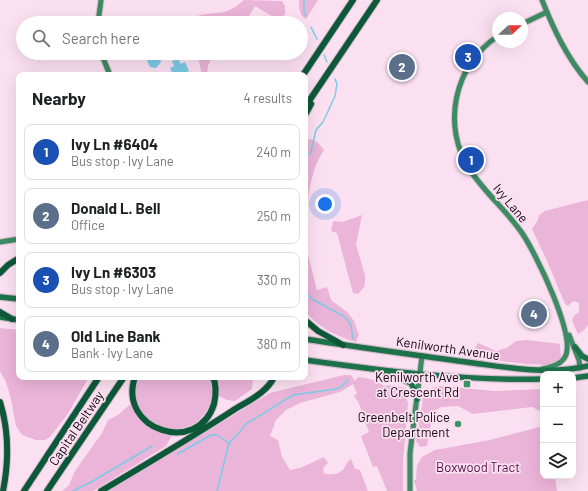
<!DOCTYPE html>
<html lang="en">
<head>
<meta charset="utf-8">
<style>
	body { margin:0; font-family:Barlow,sans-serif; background:#f6f6f6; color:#202124 }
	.controls { position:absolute; right:12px; bottom:12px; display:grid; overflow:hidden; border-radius:8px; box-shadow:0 4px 16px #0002 }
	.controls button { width:36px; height:36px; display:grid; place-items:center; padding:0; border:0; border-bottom:1px solid #e0e0e0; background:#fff; color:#202124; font:20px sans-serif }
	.compass { position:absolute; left:492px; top:12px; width:36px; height:36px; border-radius:50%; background:#fff; box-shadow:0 4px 16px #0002; rotate:68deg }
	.you { position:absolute; left:325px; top:204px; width:14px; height:14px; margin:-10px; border:3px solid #fff; border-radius:50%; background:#1a73e8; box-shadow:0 0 0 6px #1a73e833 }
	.badge { display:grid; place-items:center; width:26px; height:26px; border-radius:50%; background:#3c9368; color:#fff; font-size:13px; font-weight:700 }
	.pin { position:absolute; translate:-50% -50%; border:2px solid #fff; box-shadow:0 1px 4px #0006 }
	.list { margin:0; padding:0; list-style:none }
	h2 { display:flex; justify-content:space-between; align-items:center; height:52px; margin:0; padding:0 16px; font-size:17px }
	h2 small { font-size:13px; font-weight:400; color:#757577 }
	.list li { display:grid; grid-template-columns:26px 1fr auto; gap:12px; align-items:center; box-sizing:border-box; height:56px; margin:0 8px 8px; padding:0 8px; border:1px solid #e0e0e0; border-radius:8px }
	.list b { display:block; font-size:15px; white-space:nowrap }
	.list p { margin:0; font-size:13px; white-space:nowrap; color:#757577 }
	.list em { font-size:13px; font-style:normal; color:#757577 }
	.icon { flex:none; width:22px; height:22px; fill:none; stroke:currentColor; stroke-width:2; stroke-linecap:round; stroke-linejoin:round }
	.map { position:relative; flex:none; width:588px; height:491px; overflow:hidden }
	.search { position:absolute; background:#fff; box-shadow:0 4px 16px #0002; left:16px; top:16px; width:292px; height:44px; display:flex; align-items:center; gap:10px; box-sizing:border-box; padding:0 14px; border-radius:22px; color:#757577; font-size:15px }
	.panel { position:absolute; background:#fff; box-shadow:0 4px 16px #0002; left:16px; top:72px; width:292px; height:308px; border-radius:8px }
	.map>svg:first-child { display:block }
</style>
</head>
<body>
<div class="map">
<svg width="588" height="491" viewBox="0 0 588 491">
	<rect width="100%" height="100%" fill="#fbe0f1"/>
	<g fill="#ebb4d9">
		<path d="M244 0 282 1 285 6V15L275 18 255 6 245 23H195L194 17 197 16C219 10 224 18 244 0Z"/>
		<path d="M299 0H318L306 19C299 16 299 7 299 0Z"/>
		<path d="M197 53H215L208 65 207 75H202Z"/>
		<path d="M311 139 318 143 324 150C309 172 309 198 305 224V141Z"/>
		<path d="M588 200V325L583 331 578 334 572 320 574 316 579 312V303L574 301 572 302 568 306 565 304 548 263 532 229 538 220 539 215 545 211Z"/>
		<path d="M362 215 356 245 365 275V283L364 287 358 294 353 293 337 233 331 231 333 221 343 222Z"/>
		<path d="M305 243 317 290 327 287 331 300 347 312 354 321 359 335 356 342C336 336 319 328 305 311Z"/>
		<path d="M0 328 19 330V377H89L67 415 50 437 45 440H36L22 435 16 426 11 399 6 382 0 371Z"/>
		<path d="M527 340 560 344 561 358 549 365 527 364 501 361 471 355 478 343 496 351 507 348 516 341Z"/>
		<path d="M344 375H351L355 381 358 377C369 378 375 380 384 386L390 385 406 388V395L408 404 403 461V491H387L377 466 373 467 361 436 369 432 358 401H357L354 395 357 394 353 384 340 392 300 403 286 410 276 420 270 436 278 440 282 457 290 470 300 468 324 457 328 463 323 468 324 473C329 476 339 474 343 470 346 466 346 462 351 459L355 469 360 470 368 491H108L270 393Z"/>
		<path d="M138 377H250L253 380 252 389 235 401 227 400 214 394C206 415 200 426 176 429L166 446 93 491H62L69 485 75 471 102 433 108 420 118 415 136 399V386Z"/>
		<path d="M440 386 495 391 543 389V413L532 407 473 414 458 406 441 407 433 412 427 446 420 447 416 441 419 428V416L422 408 423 395 432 388Z"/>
		<path d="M543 426V476H555L557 491H417L414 480H416L417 466 420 460 422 457 435 450 490 440Z"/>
	</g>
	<g fill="#7acce5">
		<path d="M144 53H171L160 59 161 62 156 68 150 67Z"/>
		<path d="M178 59 181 64 185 62 189 71 179 75H173L170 68 174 66 172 61Z"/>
	</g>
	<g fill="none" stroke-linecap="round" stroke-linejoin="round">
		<g stroke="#7acce5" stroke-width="1.5">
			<path d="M304 0V11L306 16"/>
			<path d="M311 27 317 39"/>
			<path d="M324 55 327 62"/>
			<path d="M305 157 311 152 316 130 323 122 335 96 337 84 335 79"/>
			<path d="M305 292 312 299 345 317 351 325 353 339"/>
			<path d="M178 454 211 435H217L229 443"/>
			<path d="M73 491 93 481 152 446"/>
			<path d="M217 491 229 443 238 434 246 424 293 395 336 389 341 387 348 380"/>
		</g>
		<g stroke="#d6bdcd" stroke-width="7">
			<g id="secondary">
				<path d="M542 0C554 30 567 58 588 82"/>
				<path d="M98 23 101 0"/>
				<path d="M522 24 547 12"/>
				<path d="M498 36C454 65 441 126 470 170 485 193 507 211 522 233 535 252 577 337 565 357 560 365 551 367 542 369"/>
				<path d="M101 53 110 75"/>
				<path d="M0 242 19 239"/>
				<path d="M569 335 579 360 580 368"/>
				<path d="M410 491V453L422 356"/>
			</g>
		</g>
		<g stroke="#d6bdcd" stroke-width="8">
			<g id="primary">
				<path d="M0 297 19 299"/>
				<path d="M0 317 19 320"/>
				<path d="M305 339C361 348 417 355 473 363 511 368 550 375 588 366"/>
				<path d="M575 347 582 356 588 359"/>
				<path d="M305 360C384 371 463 381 543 379"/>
				<path d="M386 374 411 383 413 387 417 399"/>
				<path d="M573 378 588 376"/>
			</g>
		</g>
		<g stroke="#d6bdcd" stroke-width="8">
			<g id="highway">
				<path d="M303 75 353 0"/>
				<path d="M305 107 377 0"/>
				<path d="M305 115 311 104"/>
				<path d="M0 273 8 265 19 258"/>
				<path d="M0 312 12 319"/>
				<path d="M305 320 318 331 343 345"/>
				<path d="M135 377C117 430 198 456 214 404 216 395 217 386 213 377"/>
				<path d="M0 402C9 431 9 461 3 491"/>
				<path d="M24 491 99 377"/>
				<path d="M47 491 124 377"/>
				<path d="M101 491C145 465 189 439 232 411 246 402 267 393 274 377"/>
			</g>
		</g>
		<use href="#secondary" stroke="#3c8b63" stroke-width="5"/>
		<use href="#primary" stroke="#1d714a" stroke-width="5.5"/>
		<use href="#highway" stroke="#0d5838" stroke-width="6"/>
	</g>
	<g fill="#3c9368" stroke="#fbe0f1" stroke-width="1.5">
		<rect x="463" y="380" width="8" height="8" rx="2"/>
		<circle cx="458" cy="424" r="4"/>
	</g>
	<g text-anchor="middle" stroke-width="3.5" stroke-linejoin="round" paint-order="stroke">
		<g font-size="13" fill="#160812" stroke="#fbe0f1">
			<text transform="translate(511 203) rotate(50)" y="5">Ivy Lane</text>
			<text transform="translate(448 348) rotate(8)" y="5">Kenilworth Avenue</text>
			<text transform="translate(76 428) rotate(-56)" y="5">Capital Beltway</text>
		</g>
		<g font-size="13" fill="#160812" stroke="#fbe0f1" text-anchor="end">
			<text x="459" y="382">Kenilworth Ave<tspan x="459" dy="15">at Crescent Rd</tspan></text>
			<text x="450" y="422">Greenbelt Police<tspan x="450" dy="15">Department</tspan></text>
		</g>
		<g font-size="13" fill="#551045" stroke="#fbe0f1">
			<text x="478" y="472">Boxwood Tract</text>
		</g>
	</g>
</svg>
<div class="controls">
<button>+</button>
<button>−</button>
<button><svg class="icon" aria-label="layers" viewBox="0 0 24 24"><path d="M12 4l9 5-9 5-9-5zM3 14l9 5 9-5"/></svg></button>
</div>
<svg class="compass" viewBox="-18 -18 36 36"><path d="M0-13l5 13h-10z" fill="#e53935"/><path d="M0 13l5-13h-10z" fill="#757577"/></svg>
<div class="you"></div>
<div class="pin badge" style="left:471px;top:160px;background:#1a4fb4">1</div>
<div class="pin badge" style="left:402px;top:67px;background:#5c6f8a">2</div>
<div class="pin badge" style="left:468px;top:57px;background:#1a4fb4">3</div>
<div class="pin badge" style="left:534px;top:314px;background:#5c6f8a">4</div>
<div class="search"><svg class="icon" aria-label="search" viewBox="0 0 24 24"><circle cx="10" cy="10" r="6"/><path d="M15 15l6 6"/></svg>Search here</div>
<section class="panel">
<h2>Nearby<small>4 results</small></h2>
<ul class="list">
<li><span class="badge" style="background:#1a4fb4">1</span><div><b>Ivy Ln #6404</b><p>Bus stop · Ivy Lane</p></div><em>240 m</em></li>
<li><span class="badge" style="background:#5c6f8a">2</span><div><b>Donald L. Bell</b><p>Office</p></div><em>250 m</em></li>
<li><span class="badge" style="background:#1a4fb4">3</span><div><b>Ivy Ln #6303</b><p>Bus stop · Ivy Lane</p></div><em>330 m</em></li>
<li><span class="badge" style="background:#5c6f8a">4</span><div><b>Old Line Bank</b><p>Bank · Ivy Lane</p></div><em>380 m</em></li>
</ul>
</section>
</div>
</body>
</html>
